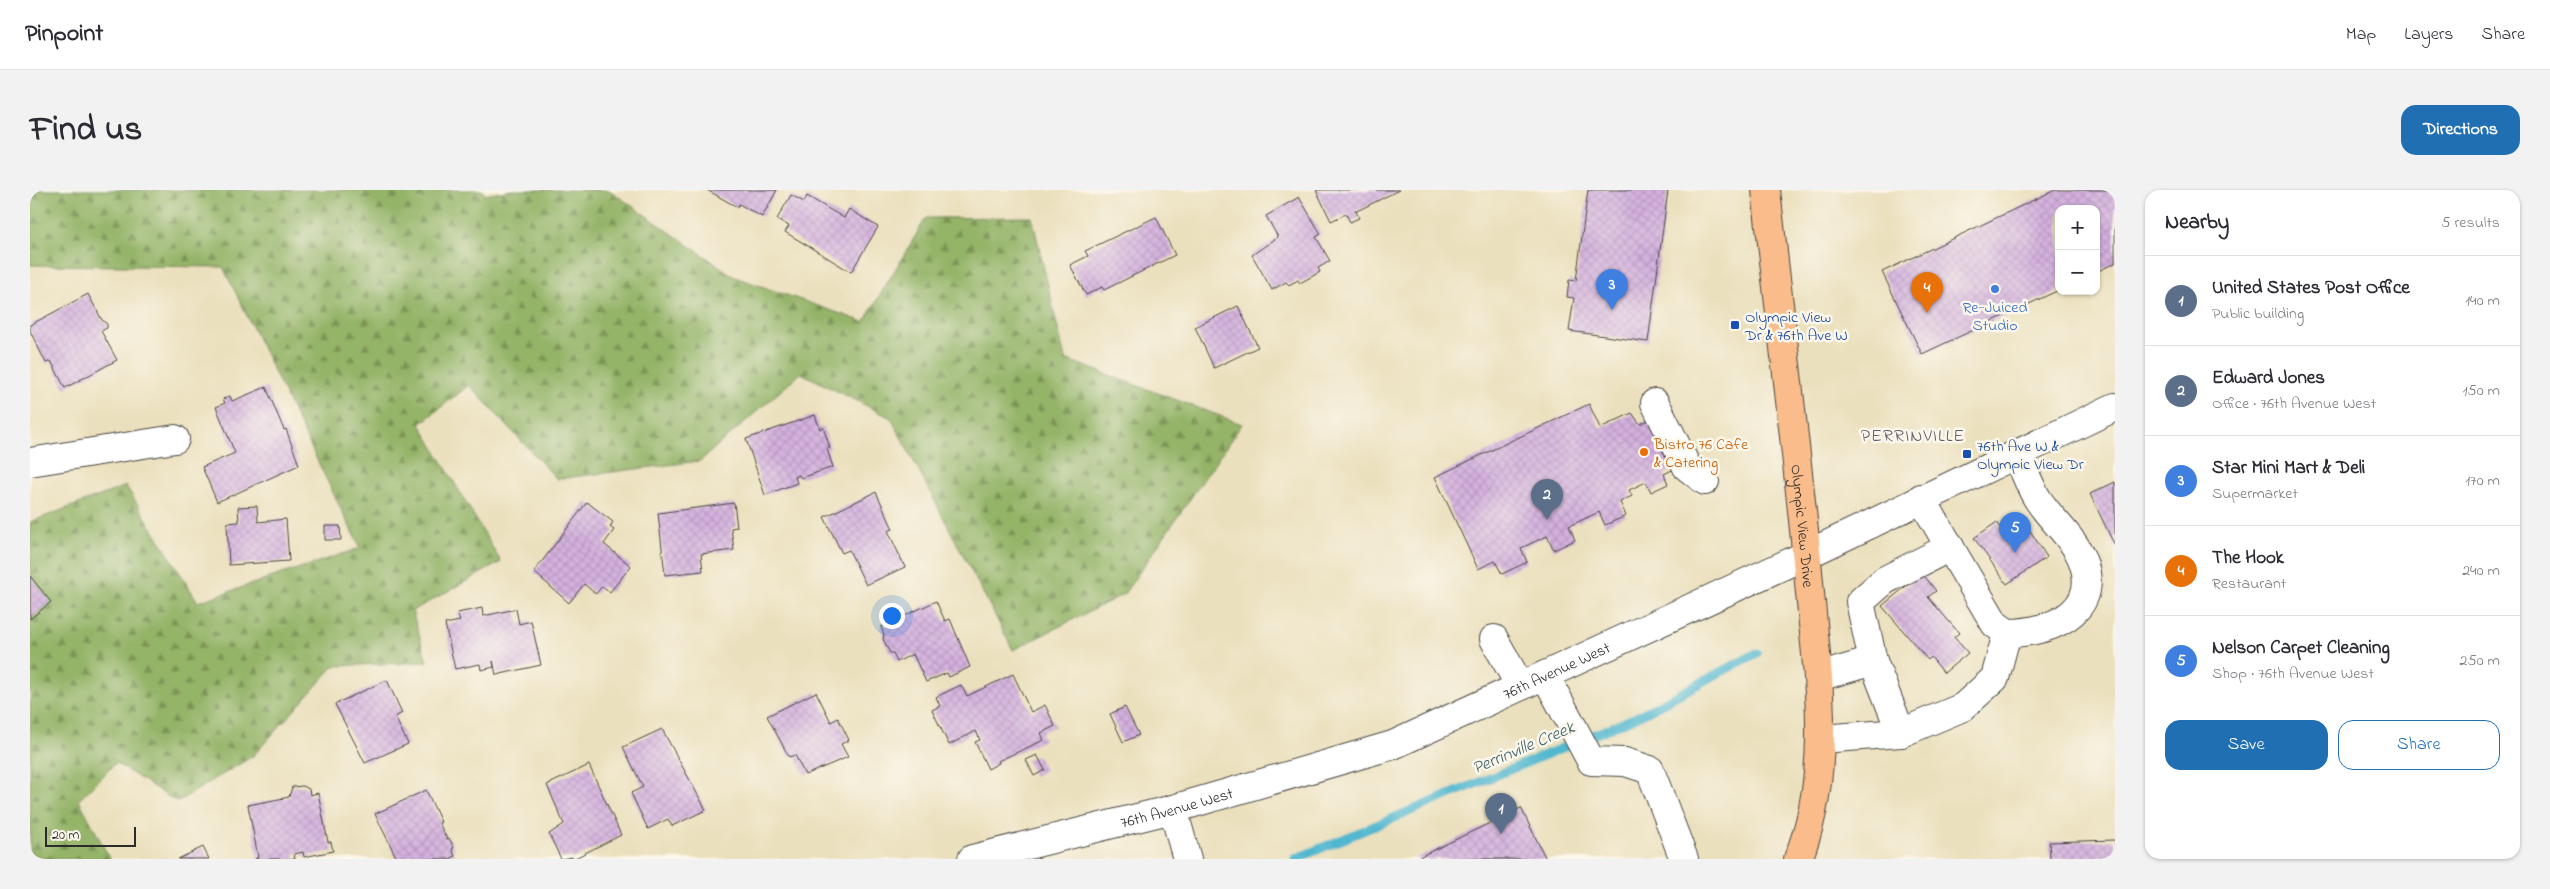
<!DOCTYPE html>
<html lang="en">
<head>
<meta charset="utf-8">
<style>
	body { margin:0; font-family:"Indie Flower",sans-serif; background:#f2f2f3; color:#2b2b33 }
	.controls { position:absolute; right:15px; top:15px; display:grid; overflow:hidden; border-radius:10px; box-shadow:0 1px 4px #0004 }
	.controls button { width:45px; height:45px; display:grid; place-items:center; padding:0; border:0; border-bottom:1px solid #e1e1e2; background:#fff; color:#2b2b33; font:25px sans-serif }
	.scale { position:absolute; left:15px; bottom:12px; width:91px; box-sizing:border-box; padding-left:5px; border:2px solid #2b2b2b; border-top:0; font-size:14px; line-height:18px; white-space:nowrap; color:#2b2b2b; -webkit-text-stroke:4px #fbf7ec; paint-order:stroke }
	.you { position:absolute; left:861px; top:425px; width:18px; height:18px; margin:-12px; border:4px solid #fff; border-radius:50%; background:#1a73e8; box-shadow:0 0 0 8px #1a73e833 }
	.badge { display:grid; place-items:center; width:32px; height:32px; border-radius:50%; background:#1f6fb2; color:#fff; font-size:16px; font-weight:700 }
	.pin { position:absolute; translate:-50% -41px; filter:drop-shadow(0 1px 2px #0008) }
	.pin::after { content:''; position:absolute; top:26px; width:18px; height:15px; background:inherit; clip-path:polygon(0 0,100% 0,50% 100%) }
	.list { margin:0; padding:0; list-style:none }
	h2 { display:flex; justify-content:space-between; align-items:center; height:65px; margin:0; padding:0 20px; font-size:21px }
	h2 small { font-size:16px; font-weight:400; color:#7c7c81 }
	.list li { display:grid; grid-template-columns:32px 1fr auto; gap:15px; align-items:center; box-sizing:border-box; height:90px; padding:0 20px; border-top:1px solid #e1e1e2 }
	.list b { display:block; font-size:19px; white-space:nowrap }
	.list p { margin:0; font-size:16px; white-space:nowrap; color:#7c7c81 }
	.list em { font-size:16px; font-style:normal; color:#7c7c81 }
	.actions { display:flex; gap:10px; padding:15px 20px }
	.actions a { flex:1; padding:11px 0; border:1px solid #1f6fb2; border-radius:15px; text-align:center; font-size:18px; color:#1f6fb2 }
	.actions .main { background:#1f6fb2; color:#fff }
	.map { position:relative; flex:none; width:2085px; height:669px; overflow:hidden; border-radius:15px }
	header { display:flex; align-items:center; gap:30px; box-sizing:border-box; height:70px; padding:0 25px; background:#fff; border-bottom:1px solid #e1e1e2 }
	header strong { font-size:24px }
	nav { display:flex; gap:28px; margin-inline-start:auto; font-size:18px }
	.intro { display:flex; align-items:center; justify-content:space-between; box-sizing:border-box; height:120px; padding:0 30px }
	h1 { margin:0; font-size:35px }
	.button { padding:12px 22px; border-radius:15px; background:#1f6fb2; color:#fff; font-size:18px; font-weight:700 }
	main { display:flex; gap:30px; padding:0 30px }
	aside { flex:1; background:#fff; border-radius:15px; box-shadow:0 1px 4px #0004 }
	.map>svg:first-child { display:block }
</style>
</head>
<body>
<header>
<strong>Pinpoint</strong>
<nav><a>Map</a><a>Layers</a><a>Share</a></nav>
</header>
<div class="intro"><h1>Find us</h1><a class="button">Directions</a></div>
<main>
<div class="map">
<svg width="2085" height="669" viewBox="0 0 2085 669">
	<defs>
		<pattern id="forest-firs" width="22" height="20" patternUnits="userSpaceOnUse" patternTransform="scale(1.25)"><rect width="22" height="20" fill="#94b467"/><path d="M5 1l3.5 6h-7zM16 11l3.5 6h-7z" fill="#799355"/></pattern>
		<pattern id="building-cross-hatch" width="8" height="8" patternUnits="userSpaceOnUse" patternTransform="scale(1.25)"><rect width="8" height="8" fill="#d4b1de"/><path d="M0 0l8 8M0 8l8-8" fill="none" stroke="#b698bf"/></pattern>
	</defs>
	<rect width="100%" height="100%" fill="#fbf7ec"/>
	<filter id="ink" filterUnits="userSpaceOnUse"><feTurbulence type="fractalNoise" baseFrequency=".02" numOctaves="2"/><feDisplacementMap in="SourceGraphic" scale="10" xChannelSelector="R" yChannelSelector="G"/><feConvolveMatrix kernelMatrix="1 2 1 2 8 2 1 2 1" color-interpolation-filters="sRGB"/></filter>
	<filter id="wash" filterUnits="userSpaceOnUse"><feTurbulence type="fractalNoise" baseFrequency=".0096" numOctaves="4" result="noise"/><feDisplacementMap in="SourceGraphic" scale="20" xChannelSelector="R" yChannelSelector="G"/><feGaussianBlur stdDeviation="1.12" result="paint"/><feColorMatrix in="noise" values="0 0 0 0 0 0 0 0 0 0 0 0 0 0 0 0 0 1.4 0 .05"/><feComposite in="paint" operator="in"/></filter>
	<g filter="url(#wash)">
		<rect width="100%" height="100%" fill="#ebe0bd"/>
		<path fill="url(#forest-firs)" stroke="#607049" d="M0 0H452L455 5 482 0H579L705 87 834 132 896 28 1002 27 1035 169 1212 234 1094 404 983 460 861 228 771 183 670 271 527 289 439 195 390 234 471 372 382 421 397 472 304 476 223 566 147 612 86 573 49 610 80 669H0V332L96 296 168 412 330 358 193 77 0 75Z"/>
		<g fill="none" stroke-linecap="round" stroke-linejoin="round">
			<path stroke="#51b7cf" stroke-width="9" d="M1265 669 1604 528 1727 463"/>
		</g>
		<g id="blocks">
			<g fill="url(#building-cross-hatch)">
				<path d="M677 0H747L732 27 709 14 707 17Z"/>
				<path d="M1286 0H1369L1327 21 1325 19 1329 28 1320 32 1316 24 1301 31Z"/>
				<path d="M1558 0H1638L1618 152 1539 141 1544 108 1537 107 1539 90 1546 91Z"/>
				<path d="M2025 0H2085V73L2066 82V19H2029V100L1892 164 1852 82Z"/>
				<path d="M761 5 774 12 777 6 814 28 819 19 848 37 821 82 755 42 759 36 747 29Z"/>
				<path d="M1269 7 1291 44 1286 47 1300 71 1288 78 1290 82 1270 93 1268 90 1259 95 1256 92 1242 100 1222 65 1248 47 1236 26Z"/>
				<path d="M1126 27 1145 65 1074 100 1072 97 1056 105 1040 75 1058 66 1055 61Z"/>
				<path d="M58 104 72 130 77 134V138L71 141 87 170 35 198 21 171 16 173 0 141V135Z"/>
				<path d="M1208 116 1228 157 1184 178 1165 137Z"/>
				<path d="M236 197 254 240 256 239 269 275 187 312 172 277 205 263 186 217 195 213 193 209 200 206 202 211Z"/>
				<path d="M1559 214 1570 238 1602 223 1610 234 1622 228 1652 275 1634 284 1638 294 1621 302 1616 292 1599 300 1602 306 1590 312 1596 326 1575 335 1569 322 1539 336 1545 350 1524 360 1517 346 1491 358 1497 372 1472 384 1465 371 1448 379 1405 287Z"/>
				<path d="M785 225 790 239 793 237 800 258 797 259 803 277 771 288 769 285 765 287 767 293 735 305 716 249Z"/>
				<path d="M2085 292V356L2060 304Z"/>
				<path d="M846 302 863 339 858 341 875 377 836 395 819 360 812 363 794 327Z"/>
				<path d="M557 312 583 332 580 337 584 340 574 354 601 376 580 402 572 396 566 404 554 394 539 413 504 382Z"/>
				<path d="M704 313 707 337 701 338 704 360 671 364 673 381 635 385 628 323Z"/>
				<path d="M227 316 228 332 256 329 259 371 199 375 197 333 209 332 208 317Z"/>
				<path d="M1993 330 2017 367 1977 394 1944 348 1967 332 1974 343Z"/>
				<path d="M295 336H310L311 350H295Z"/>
				<path d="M1892 383 1906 401 1898 407 1929 443 1924 447 1938 463 1914 483 1901 467 1898 470 1852 416Z"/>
				<path d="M0 386 21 412 0 429Z"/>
				<path d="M906 411 915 431 920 429 940 477 919 487 917 483 896 492 883 464 867 472 863 463H860L853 449 854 445 851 437Z"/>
				<path d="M452 418 453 426 486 419 489 434 501 431 511 475 466 485 463 471 464 477 451 480 450 474 425 479 415 434 430 431 427 423Z"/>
				<path d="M983 484 1001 522 1015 515 1025 536 1011 543 1014 550 968 571 969 573 958 579 945 552 950 550 946 541 919 555 902 520 910 516 906 507 931 495 937 506Z"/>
				<path d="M357 490 372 523 365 527 378 554 335 573 305 514Z"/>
				<path d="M786 502 801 532 808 528 819 550 811 554 818 567 775 585 765 565 759 567 737 526Z"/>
				<path d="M1095 517 1109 545 1093 552 1080 524Z"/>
				<path d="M632 539 676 620 642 636 638 629 618 639 601 603 613 597 593 557Z"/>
				<path d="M1007 565 1015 580 1004 586 996 570Z"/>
				<path d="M559 575 591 645 543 669 542 667 531 669 519 644 534 634 517 595Z"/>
				<path d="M273 596 279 599 280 605 288 603 298 652H301L303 661 274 667 273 662 264 664 265 669H225L228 667 218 615 259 607 262 597Z"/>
				<path d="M396 600 411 632 409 633 417 649 419 648 424 658 422 659 425 666 420 669H367L345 624Z"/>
				<path d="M1491 618 1516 669H1385Z"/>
				<path d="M2085 650V669H2020L2019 652Z"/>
				<path d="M173 657 179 669H148Z"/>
			</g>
		</g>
	</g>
	<g filter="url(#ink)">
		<use href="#blocks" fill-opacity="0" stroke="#484641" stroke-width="1"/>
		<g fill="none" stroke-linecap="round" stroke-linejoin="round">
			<g stroke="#484641" stroke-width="30">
				<g id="minor">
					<path d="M1625 213 1657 277 1675 291"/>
					<path d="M0 272 145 249"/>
					<path d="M1891 308 1965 434 1977 443C2027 443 2079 416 2047 359 2036 341 2018 326 2007 308 1999 295 1993 278 1987 263"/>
					<path d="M1464 449 1490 496"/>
					<path d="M1515 485 1561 571 1595 572 1620 580 1654 669"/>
					<path d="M1788 487 1843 471"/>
					<path d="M1871 543 1843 471 1830 412 1855 390 1920 357"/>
					<path d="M1791 549 1871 543 1933 517 1965 488 1977 443"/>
					<path d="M1143 619 1157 669"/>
					<path id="s1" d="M942 669 1143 619 1363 555 1776 365 2085 217"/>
				</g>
			</g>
			<g stroke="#484641" stroke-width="30">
				<g id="major">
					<path id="s2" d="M1736 0C1750 127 1766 253 1778 381 1786 477 1805 576 1768 669"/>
				</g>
			</g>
			<use href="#minor" stroke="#fff" stroke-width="28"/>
			<use href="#major" stroke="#f9bc8a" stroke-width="28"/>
		</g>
	</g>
	<circle fill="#3f7fe0" stroke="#fbf7ec" stroke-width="2" cx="1965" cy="99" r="5"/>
	<g fill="#1a4fb4" stroke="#fbf7ec" stroke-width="2">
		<rect x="1700" y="130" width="10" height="10" rx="2.5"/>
		<rect x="1932" y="259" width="10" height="10" rx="2.5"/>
	</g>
	<circle fill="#e8710a" stroke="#fbf7ec" stroke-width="2" cx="1614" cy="262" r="5"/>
	<g text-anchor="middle" stroke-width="5" stroke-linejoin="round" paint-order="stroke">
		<g font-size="16" fill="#366cbe" stroke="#fbf7ec">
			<text x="1965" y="122">Re-Juiced<tspan x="1965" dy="18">Studio</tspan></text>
		</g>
		<g font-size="16" fill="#164399" stroke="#fbf7ec" text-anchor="start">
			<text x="1715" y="132">Olympic View<tspan x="1715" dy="18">Dr &amp; 76th Ave W</tspan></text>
			<text x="1947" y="261">76th Ave W &amp;<tspan x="1947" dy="18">Olympic View Dr</tspan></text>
		</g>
		<g font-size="16" fill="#c56008" stroke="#fbf7ec" text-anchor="start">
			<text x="1624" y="259">Bistro 76 Cafe<tspan x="1624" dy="18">&amp; Catering</tspan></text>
		</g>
		<g font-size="16" fill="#2b2b2b" stroke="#fbf7ec">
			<text dy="6" stroke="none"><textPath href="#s2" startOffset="338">Olympic View Drive</textPath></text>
			<text dy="6" stroke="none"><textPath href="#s1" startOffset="616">76th Avenue West</textPath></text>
			<text dy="6" stroke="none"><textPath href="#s1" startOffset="211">76th Avenue West</textPath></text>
		</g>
		<g font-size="18" letter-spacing="1" fill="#665a6a" stroke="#fbf7ec">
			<text x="1883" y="251">PERRINVILLE</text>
		</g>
		<g font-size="18" font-style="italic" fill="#385c64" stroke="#fbf7ec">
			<text transform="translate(1493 557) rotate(-23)" y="6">Perrinville Creek</text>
		</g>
	</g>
</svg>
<div class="controls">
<button>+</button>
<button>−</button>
</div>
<div class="scale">20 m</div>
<div class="you"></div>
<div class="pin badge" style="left:1471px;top:644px;background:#5c6f8a">1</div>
<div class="pin badge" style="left:1517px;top:330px;background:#5c6f8a">2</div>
<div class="pin badge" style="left:1582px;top:120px;background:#3f7fe0">3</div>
<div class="pin badge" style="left:1897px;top:123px;background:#e8710a">4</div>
<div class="pin badge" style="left:1985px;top:363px;background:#3f7fe0">5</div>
</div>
<aside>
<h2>Nearby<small>5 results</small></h2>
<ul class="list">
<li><span class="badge" style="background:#5c6f8a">1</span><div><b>United States Post Office</b><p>Public building</p></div><em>140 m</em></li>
<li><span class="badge" style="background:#5c6f8a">2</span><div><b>Edward Jones</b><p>Office · 76th Avenue West</p></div><em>150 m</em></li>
<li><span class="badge" style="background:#3f7fe0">3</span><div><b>Star Mini Mart &amp; Deli</b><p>Supermarket</p></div><em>170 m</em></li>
<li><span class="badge" style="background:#e8710a">4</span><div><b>The Hook</b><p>Restaurant</p></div><em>240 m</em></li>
<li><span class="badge" style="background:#3f7fe0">5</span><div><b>Nelson Carpet Cleaning</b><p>Shop · 76th Avenue West</p></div><em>250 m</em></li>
</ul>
<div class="actions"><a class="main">Save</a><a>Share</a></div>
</aside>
</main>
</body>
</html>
